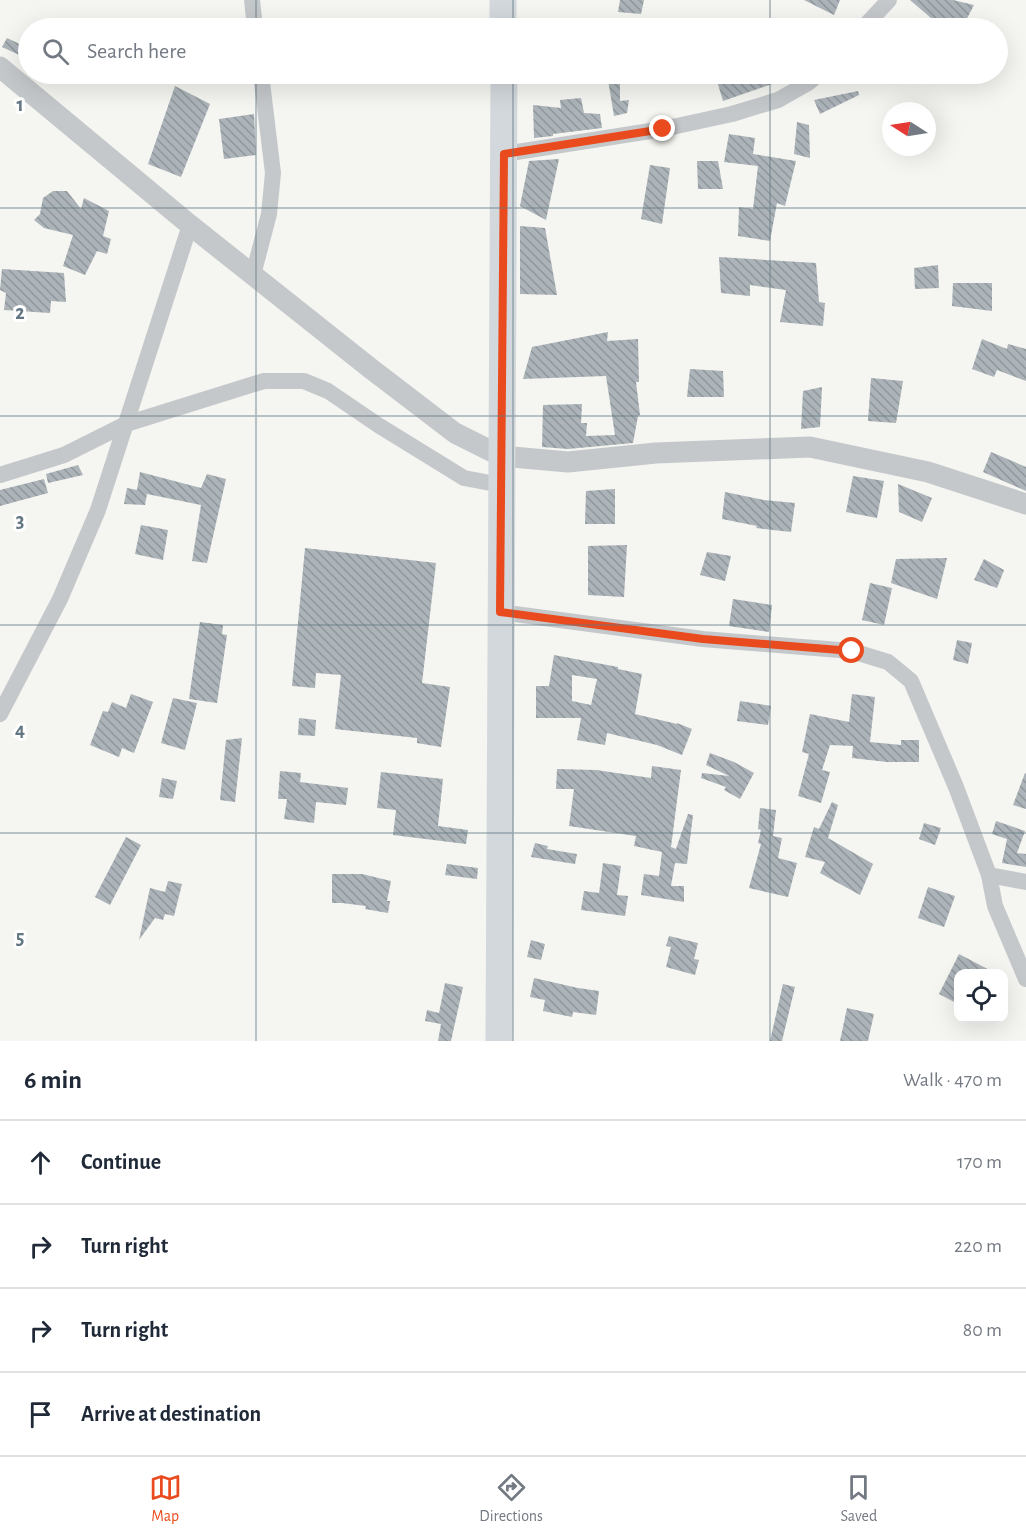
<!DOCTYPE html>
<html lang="en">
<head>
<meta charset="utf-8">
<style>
	body { margin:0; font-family:"Alegreya Sans",sans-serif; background:#f2f2f3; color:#1f2937 }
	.controls { position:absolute; right:18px; bottom:18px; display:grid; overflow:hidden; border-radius:12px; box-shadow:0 6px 24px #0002 }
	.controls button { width:54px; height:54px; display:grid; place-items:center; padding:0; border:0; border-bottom:2px solid #e0e1e3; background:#fff; color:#1f2937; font:30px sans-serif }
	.compass { position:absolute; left:882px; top:102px; width:54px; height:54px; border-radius:50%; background:#fff; box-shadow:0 6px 24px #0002; rotate:282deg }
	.stop { position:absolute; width:18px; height:18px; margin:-14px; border:4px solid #e94b1e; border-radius:50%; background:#fff }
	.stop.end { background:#e94b1e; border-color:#fff; box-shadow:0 2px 6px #0008 }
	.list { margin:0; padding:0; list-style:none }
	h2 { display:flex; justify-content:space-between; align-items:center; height:78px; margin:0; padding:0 24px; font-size:26px }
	h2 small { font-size:20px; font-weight:400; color:#747a83 }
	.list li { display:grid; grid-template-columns:39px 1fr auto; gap:18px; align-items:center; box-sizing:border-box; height:84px; padding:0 24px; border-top:2px solid #e0e1e3 }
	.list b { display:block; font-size:22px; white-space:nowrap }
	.list em { font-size:20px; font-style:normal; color:#747a83 }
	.icon { flex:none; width:33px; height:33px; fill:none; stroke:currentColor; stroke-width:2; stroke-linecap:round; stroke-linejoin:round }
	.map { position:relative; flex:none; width:1026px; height:1041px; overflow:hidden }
	.search { position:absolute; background:#fff; box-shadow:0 6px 24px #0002; left:18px; right:18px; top:18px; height:66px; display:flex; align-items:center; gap:15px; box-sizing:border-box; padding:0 21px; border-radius:33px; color:#747a83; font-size:22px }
	.sheet { height:414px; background:#fff }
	nav { display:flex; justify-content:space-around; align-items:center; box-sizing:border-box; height:84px; border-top:2px solid #e0e1e3; background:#fff; font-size:16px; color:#747a83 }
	nav a { display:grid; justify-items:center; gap:3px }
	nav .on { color:#e94b1e }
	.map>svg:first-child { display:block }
</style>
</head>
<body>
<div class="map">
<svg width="1026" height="1041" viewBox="0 0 1026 1041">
	<defs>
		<pattern id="building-back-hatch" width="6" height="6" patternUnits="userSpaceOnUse" patternTransform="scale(1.5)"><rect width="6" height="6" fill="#acb4b9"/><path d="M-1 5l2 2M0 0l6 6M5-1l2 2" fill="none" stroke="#90979c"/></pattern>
	</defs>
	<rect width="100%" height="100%" fill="#f5f5f1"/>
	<g fill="url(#building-back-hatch)" fill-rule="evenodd">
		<path d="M620 0H644L641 14 618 12Z"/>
		<path d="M804 0H840L834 15Z"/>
		<path d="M910 0H953L974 5 962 28H957L931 18Z"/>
		<path d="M7 38 28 48V59L2 47Z"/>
		<path d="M607 74H634L620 84V101L629 100 627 113 614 116Z"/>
		<path d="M737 74H768L772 84 723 101 717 81Z"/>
		<path d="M175 86 210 104 181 177 148 164Z"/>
		<path d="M858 91 859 95 820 114 814 100Z"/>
		<path d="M581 98 584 113 600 114 602 128 553 134V136L534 138 533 105 561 108 560 100Z"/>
		<path d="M254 114 256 155 224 159 219 119Z"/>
		<path d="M797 122 809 125 810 158 794 154Z"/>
		<path d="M729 134 755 138 753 154 796 161 785 206 777 203 770 241 738 236 739 207 753 209 758 166 724 162Z"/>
		<path d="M559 159 546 220 520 206 529 161Z"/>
		<path d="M697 161H718L723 189H698Z"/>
		<path d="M650 165 670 168 662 224 641 219Z"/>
		<path d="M53 191H67L81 209 84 198 109 211 103 236 111 239 107 254 97 251 85 275 63 266 73 235 44 228 34 220 40 214 43 198Z"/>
		<path d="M520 226 545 228 557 295 520 294Z"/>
		<path d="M719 257 816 263 819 302 825 303 823 326 780 322 786 290 750 285V296L721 293Z"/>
		<path d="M938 265 939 288 915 289 914 268Z"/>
		<path d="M2 269 64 273 66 302 51 301 50 313 4 310 6 293 0 290Z"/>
		<path d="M953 283H992V311L952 306Z"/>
		<path d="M608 332 607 341 638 339 639 382H636L640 415 638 416 633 443 568 449 542 447 543 405 582 404 581 423H587L586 436 615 435 606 376 523 379 532 347Z"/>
		<path d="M982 339 1007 349 1008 344 1026 349V381L997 370 994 377 972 369Z"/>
		<path d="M690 369 723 371 724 397H687Z"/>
		<path d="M871 378 903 381 896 423 868 421Z"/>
		<path d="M822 387 820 427 801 429 803 391Z"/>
		<path d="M991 452 1026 467V491L983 472Z"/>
		<path d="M78 465 83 475 48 483 46 474Z"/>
		<path d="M140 472 201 488 207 474 226 479 207 563 192 561 201 505 147 494 145 505 124 504 127 488 137 490Z"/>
		<path d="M853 476 884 481 877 518 846 512Z"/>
		<path d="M44 479 48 493 0 506V490Z"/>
		<path d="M898 484 932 498 922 522 899 512Z"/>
		<path d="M615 489V524H585L586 491Z"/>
		<path d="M725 492 764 500 795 503 791 532 756 528 757 526 722 519Z"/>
		<path d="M141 525 168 530 163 560 135 554Z"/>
		<path d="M627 545 624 597 588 595V546Z"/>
		<path d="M305 548 436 563 422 683 450 687 441 747 417 743V738L335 729 341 675 316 673 315 688 292 686Z"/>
		<path d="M707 552 731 556 725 581 700 575Z"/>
		<path d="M947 558 937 599 891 583 896 559Z"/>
		<path d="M984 559 1004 570 997 588 974 580Z"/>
		<path d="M870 583 892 588 884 625 862 620Z"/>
		<path d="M733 599 772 605 769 632 729 626Z"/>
		<path d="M200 622 223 625 222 634 227 635 217 703 189 699Z"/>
		<path d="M957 640 972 643 968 664 953 660Z"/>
		<path d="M554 655 618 667V669L642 674 635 714 677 724V723L692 729 682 755 657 745 607 733 605 745 577 740 581 718H536V686H549ZM572 675 597 679 591 705 572 701Z"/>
		<path d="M131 694 153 702 134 753 122 748 119 757 90 745 103 711 108 712 112 702 126 708Z"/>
		<path d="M852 694 875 697 870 742 901 745V740H919V762H887L852 758 853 746 830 745 822 770 830 772 821 803 798 796 809 754 802 752 810 714 849 722Z"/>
		<path d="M173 698 197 703 185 750 161 743Z"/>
		<path d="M740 701 771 706 768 725 737 721Z"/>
		<path d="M299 718 316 720 315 736 298 735Z"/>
		<path d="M242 738 235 802 220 800 226 740Z"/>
		<path d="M710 753 734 762 754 773 740 799 724 790 726 787 701 778 702 773 729 776 706 765Z"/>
		<path d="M652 766 681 770 671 847 676 849 688 814 693 815 687 864 675 863 671 886H684V902L641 895 644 874 659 876 662 852 634 846 636 836 569 826 574 789H556L557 769 596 770 651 778Z"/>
		<path d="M280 771 301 773 300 782 348 788 346 805 316 802 314 823 284 819 287 799H278Z"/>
		<path d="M381 772 443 779 438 826 468 830 466 844 393 835 396 810 377 808Z"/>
		<path d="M1025 773 1026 774V809L1013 805Z"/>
		<path d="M162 778 177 781 173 799 159 797Z"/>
		<path d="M832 802 838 805 828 838 873 864 860 895 820 873 825 862 805 857 814 827 819 829Z"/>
		<path d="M760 808 776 810 773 836 782 838 778 858 797 863 788 897 749 888 761 844 758 843 761 830 758 829Z"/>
		<path d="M996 821 1025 831 1017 853 1026 854V867L1002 863 1007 839 992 834Z"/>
		<path d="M924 823 941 828 935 845 919 839Z"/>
		<path d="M126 837 141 845 110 905 95 897Z"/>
		<path d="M535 843 548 846 547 849 577 854 575 864 531 857Z"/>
		<path d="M603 863 621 866 617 895 628 896 625 916 581 910 584 891 599 893Z"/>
		<path d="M447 864 478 868 477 879 445 875Z"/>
		<path d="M332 874H362L391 881 387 901H390L388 913 365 909 366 906 342 903H332Z"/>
		<path d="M168 881 182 884 174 916 165 914 163 920 155 918 139 940 150 888 165 892Z"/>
		<path d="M928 887 955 896 944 927 918 918Z"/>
		<path d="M669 936 698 943 694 959 699 960 695 975 666 967 671 947 666 946Z"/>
		<path d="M531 940 545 944 541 960 527 957Z"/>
		<path d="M959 954 997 974H958V1004L939 994Z"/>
		<path d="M534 978 578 988 599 991 596 1015 573 1012 572 1017 543 1011 545 1000 530 997Z"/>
		<path d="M445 983 463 987 451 1041H438L441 1024 425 1021 427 1010 439 1013Z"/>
		<path d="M783 984 795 987 782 1041H770Z"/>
		<path d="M847 1008 874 1014 868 1041H840Z"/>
	</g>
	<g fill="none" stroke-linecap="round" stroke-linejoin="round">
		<g stroke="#c5c8cb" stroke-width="16">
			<path d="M252 0 255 28"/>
			<path d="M863 28 889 0"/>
			<path d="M504 154 663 129 732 114 778 100 808 83 819 74"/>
			<path d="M253 275 269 214 273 173 261 74"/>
			<path d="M0 475 64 455 126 424 264 381H304L328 391 378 425 464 478 501 485"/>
			<path d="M500 612 703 639 852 651 888 662 911 681 956 787 989 875 995 906 1026 979"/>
			<path d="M0 714 60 599 98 510 190 225"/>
			<path d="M989 875 1026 882"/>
		</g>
		<path stroke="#c5c8cb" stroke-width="21" d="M0 67 190 225 370 368 455 433 501 456 568 462 656 453 810 447 928 472 1026 504"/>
		<g stroke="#d3d8dc" stroke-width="27">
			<path d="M503 0V28"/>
			<path d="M499 1041 504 74"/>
		</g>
	</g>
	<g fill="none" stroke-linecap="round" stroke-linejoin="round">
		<path stroke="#e94b1e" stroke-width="8" d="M663 129 504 154 500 612 703 639 852 651"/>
	</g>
	<path fill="none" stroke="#637684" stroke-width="1.5" stroke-opacity="0.55" d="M256 0V28M513 0V28M770 0V28M256 74V1041M513 74V1041M770 74V1041M0 208H1026M0 416H1026M0 625H1026M0 833H1026"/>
	<g font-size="20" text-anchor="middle" font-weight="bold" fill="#637684" stroke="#fff" stroke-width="6" stroke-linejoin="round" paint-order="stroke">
		<text x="20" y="111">1</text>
		<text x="20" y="319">2</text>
		<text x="20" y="527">3</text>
		<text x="20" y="736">4</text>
		<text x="20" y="944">5</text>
	</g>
</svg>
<div class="controls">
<button><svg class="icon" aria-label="locate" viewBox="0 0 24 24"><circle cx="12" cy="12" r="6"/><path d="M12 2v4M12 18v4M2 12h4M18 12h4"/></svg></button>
</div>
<svg class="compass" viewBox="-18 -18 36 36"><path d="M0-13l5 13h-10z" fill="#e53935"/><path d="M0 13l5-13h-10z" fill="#747a83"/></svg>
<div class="stop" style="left:852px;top:651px"></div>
<div class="stop end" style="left:663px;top:129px"></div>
<div class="search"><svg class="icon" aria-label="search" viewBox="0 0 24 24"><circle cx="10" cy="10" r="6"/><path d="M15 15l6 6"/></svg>Search here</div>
</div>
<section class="sheet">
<h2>6 min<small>Walk · 470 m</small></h2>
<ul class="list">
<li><svg class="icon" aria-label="ahead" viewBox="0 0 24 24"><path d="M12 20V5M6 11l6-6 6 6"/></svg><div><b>Continue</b></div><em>170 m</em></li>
<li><svg class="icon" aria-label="right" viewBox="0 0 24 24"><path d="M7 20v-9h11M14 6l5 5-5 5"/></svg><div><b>Turn right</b></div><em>220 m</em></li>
<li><svg class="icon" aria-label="right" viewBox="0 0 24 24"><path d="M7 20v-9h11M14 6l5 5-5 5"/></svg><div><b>Turn right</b></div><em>80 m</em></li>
<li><svg class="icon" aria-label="arrive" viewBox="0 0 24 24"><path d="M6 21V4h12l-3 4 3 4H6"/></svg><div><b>Arrive at destination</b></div></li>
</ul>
</section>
<nav>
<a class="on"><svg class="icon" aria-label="map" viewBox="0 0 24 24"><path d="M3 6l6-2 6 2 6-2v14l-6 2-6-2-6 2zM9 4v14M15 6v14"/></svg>Map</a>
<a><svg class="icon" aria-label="directions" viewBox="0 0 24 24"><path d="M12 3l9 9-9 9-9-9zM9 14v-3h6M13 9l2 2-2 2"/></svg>Directions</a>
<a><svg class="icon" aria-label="saved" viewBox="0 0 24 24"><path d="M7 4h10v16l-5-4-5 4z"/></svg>Saved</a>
</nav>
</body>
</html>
